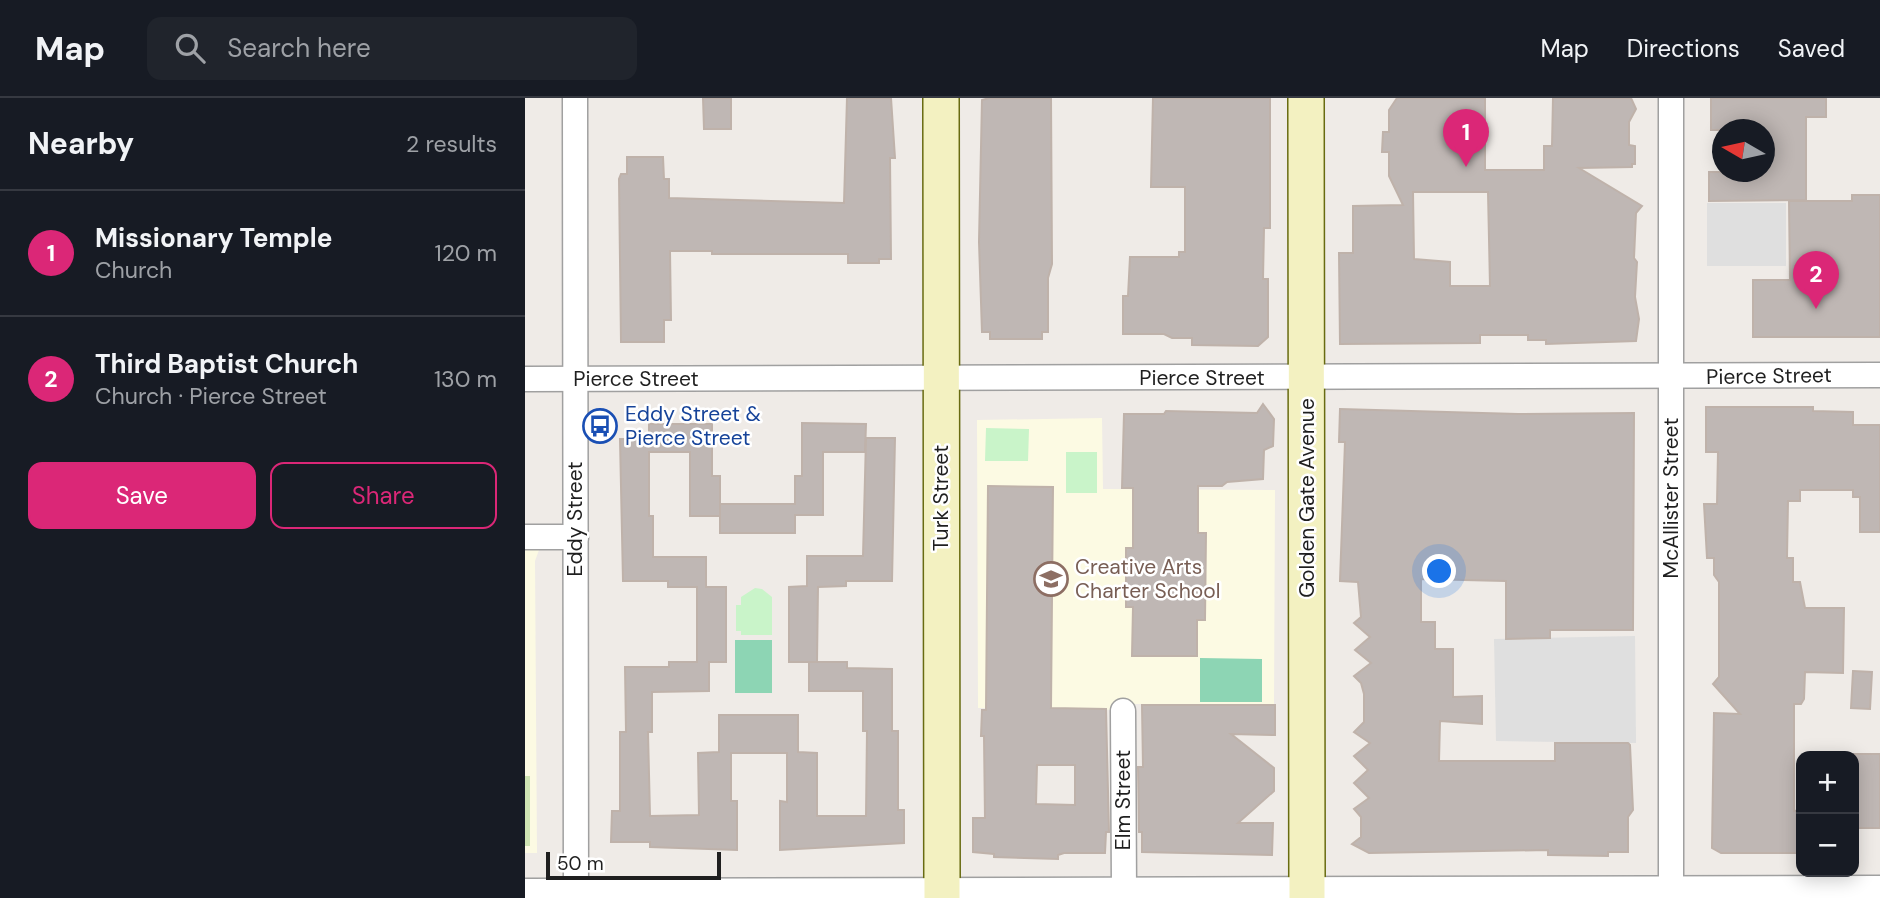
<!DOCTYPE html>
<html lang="en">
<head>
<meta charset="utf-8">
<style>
	body { margin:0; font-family:"DM Sans",sans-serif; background:#20242c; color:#f1f3f6 }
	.controls { position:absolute; right:21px; bottom:21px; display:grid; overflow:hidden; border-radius:14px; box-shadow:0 4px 18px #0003 }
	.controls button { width:63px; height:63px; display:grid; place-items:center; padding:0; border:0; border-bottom:2px solid #363941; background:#171b24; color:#f1f3f6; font:35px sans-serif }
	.compass { position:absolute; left:1187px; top:21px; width:63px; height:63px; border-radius:50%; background:#171b24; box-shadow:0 4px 18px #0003; rotate:279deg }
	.scale { position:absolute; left:21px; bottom:18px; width:175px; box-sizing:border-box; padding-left:7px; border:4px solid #1f1f1f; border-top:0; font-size:19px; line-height:24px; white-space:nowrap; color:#1f1f1f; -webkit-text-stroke:5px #fff; paint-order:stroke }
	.you { position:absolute; left:915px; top:474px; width:24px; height:24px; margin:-18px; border:5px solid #fff; border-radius:50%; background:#1a73e8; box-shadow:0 0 0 10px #1a73e833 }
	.badge { display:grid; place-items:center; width:46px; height:46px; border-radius:50%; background:#db2777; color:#fff; font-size:23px; font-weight:700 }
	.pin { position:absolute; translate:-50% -58px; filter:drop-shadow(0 2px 4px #0008) }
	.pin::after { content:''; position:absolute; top:37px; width:24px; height:21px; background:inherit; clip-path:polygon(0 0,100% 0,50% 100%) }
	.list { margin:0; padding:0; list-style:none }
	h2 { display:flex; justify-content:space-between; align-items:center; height:91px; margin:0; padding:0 28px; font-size:30px }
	h2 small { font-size:23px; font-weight:400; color:#9ea1a6 }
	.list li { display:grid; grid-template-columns:46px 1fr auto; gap:21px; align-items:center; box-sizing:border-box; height:126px; padding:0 28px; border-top:2px solid #363941 }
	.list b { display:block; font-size:26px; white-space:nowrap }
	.list p { margin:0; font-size:23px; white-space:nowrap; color:#9ea1a6 }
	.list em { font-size:23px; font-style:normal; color:#9ea1a6 }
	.actions { display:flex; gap:14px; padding:21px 28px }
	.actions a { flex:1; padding:16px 0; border:2px solid #db2777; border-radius:14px; text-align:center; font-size:24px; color:#db2777 }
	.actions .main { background:#db2777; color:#fff }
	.icon { flex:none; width:38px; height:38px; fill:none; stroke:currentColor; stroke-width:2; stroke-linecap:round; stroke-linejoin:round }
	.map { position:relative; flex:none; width:1355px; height:800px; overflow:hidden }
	header { display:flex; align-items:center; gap:42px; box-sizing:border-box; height:98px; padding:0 35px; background:#171b24; border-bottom:2px solid #363941 }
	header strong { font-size:33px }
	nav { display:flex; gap:38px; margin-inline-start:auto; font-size:24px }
	.search { width:490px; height:63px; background:#20242c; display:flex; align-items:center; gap:18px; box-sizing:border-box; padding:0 24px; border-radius:14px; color:#9ea1a6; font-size:26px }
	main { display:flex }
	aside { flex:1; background:#171b24 }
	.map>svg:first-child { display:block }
</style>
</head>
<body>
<header>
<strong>Map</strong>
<div class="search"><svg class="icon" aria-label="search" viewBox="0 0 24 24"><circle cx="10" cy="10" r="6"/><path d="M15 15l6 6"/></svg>Search here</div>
<nav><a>Map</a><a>Directions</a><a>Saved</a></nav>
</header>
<main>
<aside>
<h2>Nearby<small>2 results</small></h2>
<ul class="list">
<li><span class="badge">1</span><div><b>Missionary Temple</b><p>Church</p></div><em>120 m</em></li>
<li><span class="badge">2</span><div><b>Third Baptist Church</b><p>Church · Pierce Street</p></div><em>130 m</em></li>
</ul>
<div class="actions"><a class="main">Save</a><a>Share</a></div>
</aside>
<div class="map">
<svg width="1355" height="800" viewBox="0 0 1355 800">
	<rect width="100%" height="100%" fill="#efebe7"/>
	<g fill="#fcfae3">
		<path d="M577 320 578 391 750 392 749 607 610 606 609 612 453 610 452 322Z"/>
		<path d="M0 449 14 452 10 463 12 755H0Z"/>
	</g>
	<rect fill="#cee3b2" x="0" y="678" width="5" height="70"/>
	<g fill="#c9f4c9">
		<path d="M461 330 504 331 503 363H460Z"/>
		<rect x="541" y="354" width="31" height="41"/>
		<path d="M230 490 237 491 247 499V537H216V533H211V507H216V499Z"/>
	</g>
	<g fill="#8dd5b4">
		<rect x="210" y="542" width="37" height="53"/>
		<path d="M675 560 737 561V604H675Z"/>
	</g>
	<g fill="#dfdfdf">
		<rect x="1182" y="105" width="79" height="63"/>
		<path d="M1110 538 1111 645 971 643 969 541Z"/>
	</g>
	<g fill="#bfb7b4" stroke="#bfb2aa" stroke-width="2" fill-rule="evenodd">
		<path d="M178 0H206V31H179Z"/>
		<path d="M322 0H366L370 60H365L366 161H354V165H323V156H187V153H145L146 222H139V244H96L94 81 96 76H102V59H138L139 81H144V100L319 105Z"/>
		<path d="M464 0H526L527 166 523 180V234H517V241H465V234H457L454 144 457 2Z"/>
		<path d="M628 0H745V130H739L738 181H743V239L733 248 667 247V240H647L639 236H598V198H603L605 159H654V154H660V89H626Z"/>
		<path d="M872 0H960V72H1019V48H1027L1028 0H1106L1111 11 1104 24V47L1110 48V66H1107V69L1054 70 1117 108 1111 115 1109 160 1112 164 1110 199 1114 221 1111 243 1021 246V242H1003V237H955V245L815 246 814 155H828V108L878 107 864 78V54H857L858 34H864V12ZM888 94H963L965 188H925V164L889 161Z"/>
		<path d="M1186 0H1301V19H1281V102L1184 103V74H1240V32H1186Z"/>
		<path d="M1327 97H1355V239H1228V182H1265L1264 103H1327Z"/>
		<path d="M738 306 749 321 748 348 739 352 738 381 702 384 697 388H673V435H681L680 522H672V558H607L608 509H601V450H608V390H597L599 316H639L641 313 732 315Z"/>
		<path d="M1181 309H1288V313L1328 314V327H1355V434H1335V399H1328V392H1275V403H1263L1262 460H1268V484H1275L1280 510H1319L1318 575 1280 574 1279 601 1276 606H1269V713L1276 712V755H1196L1187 750 1189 615 1215 616 1188 586 1194 579V484L1189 477V460H1182L1179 406H1192L1193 354H1181Z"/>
		<path d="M815 311 993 316 1109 315 1108 532H1025V540L981 541V483L896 481V524H910V551H928V599L957 598V626L915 623 914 663H1030V645H1103L1105 647 1108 712 1103 719V754H1083V758L1023 757V752L844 755 827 746 836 739V719L829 711 844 700 829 685 843 672 829 658 845 645 829 634 839 624V596L836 585 829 578 846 565 830 552 845 539 829 525 836 519 833 484 815 483 820 344H814Z"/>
		<path d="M277 325 341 326 340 354H298V417H270V435H195V406H270V378H277Z"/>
		<path d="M124 326H187V378H195V418H165V354H124V418H128V459H181V489H201V564H184V593L127 594V634H123L125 718 174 717 173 655 194 654V617H273V654L292 655V718H341L342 633H338V593H284V564H322V570L367 571V633H373V712H379V745L255 752V703L262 704V655H206V703H212V752L125 749V744H86L87 713H95V634H101L100 569H144V564H172V489H143V483H98L95 341H124Z"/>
		<path d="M341 340H370L367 483H321V488L293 489 292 564H264V489L282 488V458H338Z"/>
		<path d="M463 388 528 389 526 610 581 611 584 734H581L580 755H539L533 757V761L469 759V756L448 754V720H460L459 638H456L457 612H461ZM512 667H550V707L511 706Z"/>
		<path d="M1328 573 1347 574 1345 611 1326 610Z"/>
		<path d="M617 607H750V637L706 636 749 670V693L713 725H748L747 757 617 754V734H614L613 669H618Z"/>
		<rect x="1329" y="656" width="26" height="74"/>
	</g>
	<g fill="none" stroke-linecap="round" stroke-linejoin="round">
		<g stroke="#a0a0a0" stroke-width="27">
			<g id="minor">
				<path d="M50 0 51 800"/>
				<path d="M1146 0V800"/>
				<path d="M0 281 1355 277"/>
				<path d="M0 439H51"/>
				<path d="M598 613 599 792"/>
				<path d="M0 793 1355 790"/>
			</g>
		</g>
		<g stroke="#686b11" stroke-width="38">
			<g id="secondary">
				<path d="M416 0 417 800"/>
				<path d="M781 0 782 800"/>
			</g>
		</g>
		<use href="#minor" stroke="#fff" stroke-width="24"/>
		<use href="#secondary" stroke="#f3f1c1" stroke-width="35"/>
	</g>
	<defs>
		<g id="bus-ring" transform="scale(1.75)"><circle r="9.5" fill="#fff" stroke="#1a4fb4" stroke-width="1.5"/><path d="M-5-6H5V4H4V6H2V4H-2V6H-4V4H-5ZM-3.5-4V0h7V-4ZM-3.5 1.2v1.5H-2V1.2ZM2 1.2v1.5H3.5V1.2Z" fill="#1a4fb4"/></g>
		<g id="school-ring" transform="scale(1.75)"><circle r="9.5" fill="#fff" stroke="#8d6e63" stroke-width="1.5"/><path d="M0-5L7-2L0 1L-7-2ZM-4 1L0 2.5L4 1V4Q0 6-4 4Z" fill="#8d6e63"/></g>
	</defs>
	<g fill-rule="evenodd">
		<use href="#bus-ring" x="75" y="328"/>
		<use href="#school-ring" x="526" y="481"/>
	</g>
	<g text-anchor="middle" stroke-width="5" stroke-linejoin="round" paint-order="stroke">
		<g font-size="21" fill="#1f1f1f" stroke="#fff">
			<text transform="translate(1244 278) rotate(-1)" y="7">Pierce Street</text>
			<text x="677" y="287">Pierce Street</text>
			<text x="111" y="288">Pierce Street</text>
			<text transform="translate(416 400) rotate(-90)" y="7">Turk Street</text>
			<text transform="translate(782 400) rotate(-90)" y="7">Golden Gate Avenue</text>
			<text transform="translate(1146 400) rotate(-90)" y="7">McAllister Street</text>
			<text transform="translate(50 421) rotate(-90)" y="7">Eddy Street</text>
			<text transform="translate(598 702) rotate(-90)" y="7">Elm Street</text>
		</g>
		<g font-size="21" fill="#164399" stroke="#fff" text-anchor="start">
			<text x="100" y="323">Eddy Street &amp;<tspan x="100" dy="24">Pierce Street</tspan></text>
		</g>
		<g font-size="21" fill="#785e54" stroke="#fff" text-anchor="start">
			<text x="550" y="476">Creative Arts<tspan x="550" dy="24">Charter School</tspan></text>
		</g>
	</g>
</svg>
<div class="controls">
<button>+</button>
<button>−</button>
</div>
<svg class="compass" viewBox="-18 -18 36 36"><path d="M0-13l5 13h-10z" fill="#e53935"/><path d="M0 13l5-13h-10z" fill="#9ea1a6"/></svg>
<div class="scale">50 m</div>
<div class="you"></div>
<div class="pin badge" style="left:941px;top:69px">1</div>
<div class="pin badge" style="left:1291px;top:211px">2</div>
</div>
</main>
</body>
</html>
